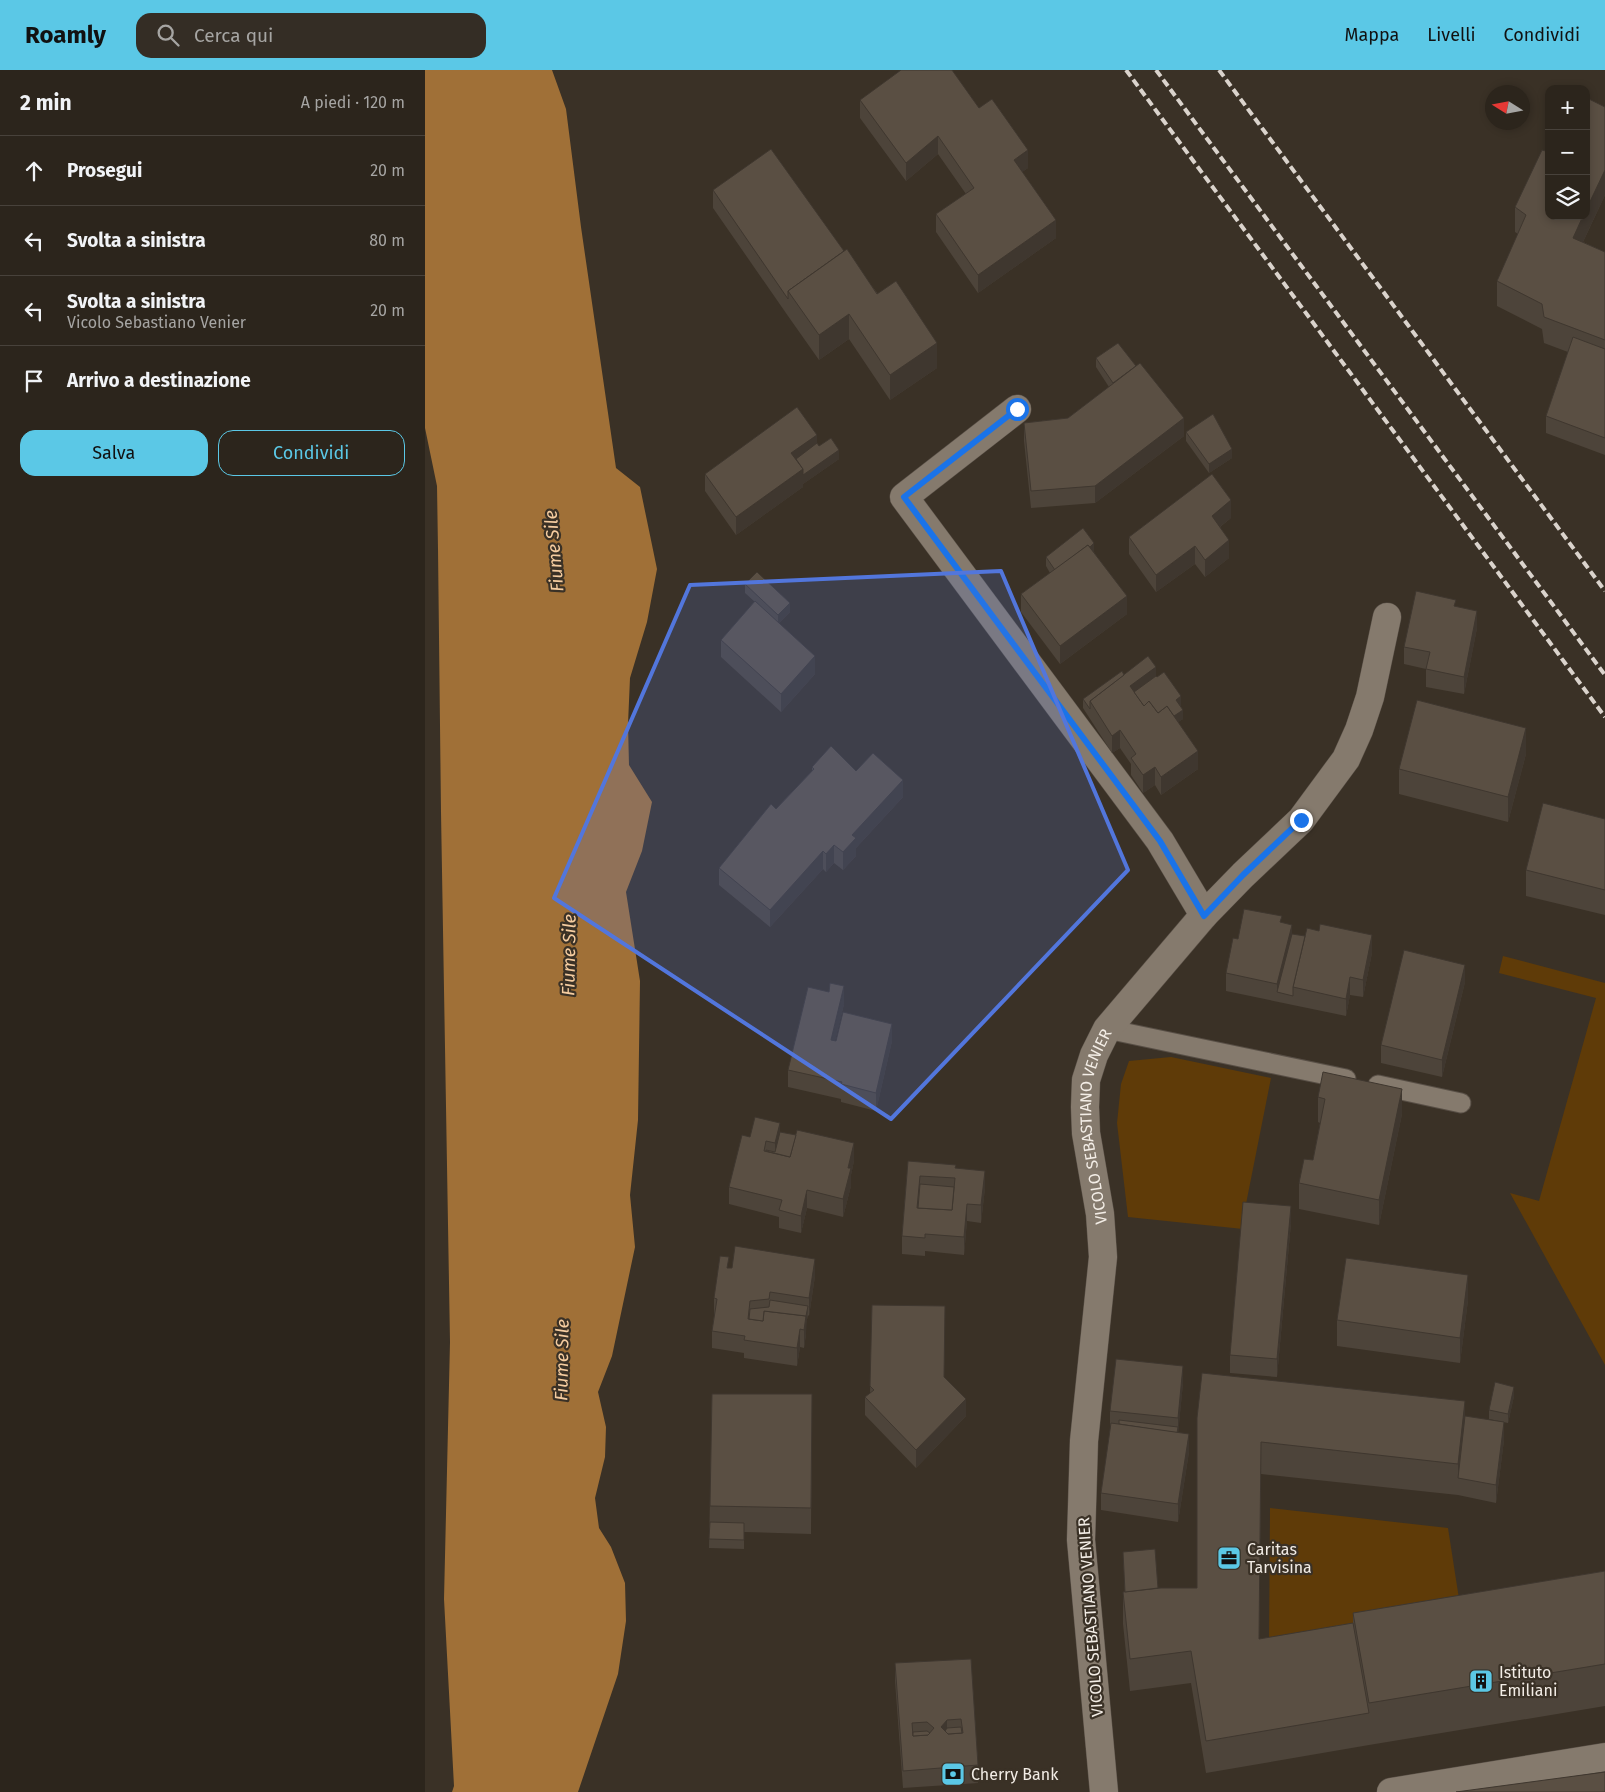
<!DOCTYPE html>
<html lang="it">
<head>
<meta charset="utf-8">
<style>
	body { margin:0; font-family:"Fira Sans",sans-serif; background:#342d25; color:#f1f3f6 }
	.controls { position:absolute; right:15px; top:15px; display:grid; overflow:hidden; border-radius:10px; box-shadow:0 2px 8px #0003 }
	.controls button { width:45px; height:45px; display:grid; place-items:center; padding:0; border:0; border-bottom:1px solid #48423b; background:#2c251c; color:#f1f3f6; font:25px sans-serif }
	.compass { position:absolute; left:1060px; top:15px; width:45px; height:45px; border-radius:50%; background:#2c251c; box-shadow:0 2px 8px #0003; rotate:281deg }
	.stop { position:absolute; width:15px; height:15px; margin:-11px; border:4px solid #1a73e8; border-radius:50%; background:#fff }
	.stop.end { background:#1a73e8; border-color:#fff; box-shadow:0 1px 5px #0008 }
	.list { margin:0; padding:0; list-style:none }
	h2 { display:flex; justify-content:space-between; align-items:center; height:65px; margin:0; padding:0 20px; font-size:21px }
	h2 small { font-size:16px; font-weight:400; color:#a6a5a3 }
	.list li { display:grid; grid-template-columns:32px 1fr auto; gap:15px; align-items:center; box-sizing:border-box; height:70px; padding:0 20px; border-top:1px solid #48423b }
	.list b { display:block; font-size:19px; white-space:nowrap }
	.list p { margin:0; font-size:16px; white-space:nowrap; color:#a6a5a3 }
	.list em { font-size:16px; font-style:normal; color:#a6a5a3 }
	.actions { display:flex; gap:10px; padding:15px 20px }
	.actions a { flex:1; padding:11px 0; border:1px solid #5bc8e6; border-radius:15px; text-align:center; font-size:18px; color:#5bc8e6 }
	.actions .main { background:#5bc8e6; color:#111 }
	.icon { flex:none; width:28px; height:28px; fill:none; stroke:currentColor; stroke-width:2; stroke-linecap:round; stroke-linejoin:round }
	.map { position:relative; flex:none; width:1180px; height:1722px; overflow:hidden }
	header { display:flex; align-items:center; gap:30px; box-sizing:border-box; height:70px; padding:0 25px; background:#5bc8e6; color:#111 }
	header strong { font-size:24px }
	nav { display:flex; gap:28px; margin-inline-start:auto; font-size:18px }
	.search { width:350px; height:45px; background:#342d25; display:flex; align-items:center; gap:12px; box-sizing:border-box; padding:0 18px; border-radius:15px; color:#a6a5a3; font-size:19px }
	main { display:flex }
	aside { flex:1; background:#2c251c }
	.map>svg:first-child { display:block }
</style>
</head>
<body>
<header>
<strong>Roamly</strong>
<div class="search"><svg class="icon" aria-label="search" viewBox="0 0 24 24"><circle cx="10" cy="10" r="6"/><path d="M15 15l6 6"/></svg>Cerca qui</div>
<nav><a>Mappa</a><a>Livelli</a><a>Condividi</a></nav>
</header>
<main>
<aside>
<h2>2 min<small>A piedi · 120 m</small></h2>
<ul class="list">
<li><svg class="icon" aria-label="ahead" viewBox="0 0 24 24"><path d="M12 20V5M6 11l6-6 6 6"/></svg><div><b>Prosegui</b></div><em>20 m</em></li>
<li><svg class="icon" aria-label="left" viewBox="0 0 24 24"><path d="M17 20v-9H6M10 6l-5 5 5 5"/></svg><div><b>Svolta a sinistra</b></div><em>80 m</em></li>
<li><svg class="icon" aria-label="left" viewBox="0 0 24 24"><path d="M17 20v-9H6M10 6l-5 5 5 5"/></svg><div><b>Svolta a sinistra</b><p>Vicolo Sebastiano Venier</p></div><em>20 m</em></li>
<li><svg class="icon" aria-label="arrive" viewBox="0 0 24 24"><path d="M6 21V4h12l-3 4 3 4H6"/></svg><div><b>Arrivo a destinazione</b></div></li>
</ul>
<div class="actions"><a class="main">Salva</a><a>Condividi</a></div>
</aside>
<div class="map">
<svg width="1180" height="1722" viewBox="0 0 1180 1722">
	<rect width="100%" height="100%" fill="#3a3126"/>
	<g fill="#5f3b08">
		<path d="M1078 886 1180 913V1295L1085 1123 1114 1131 1171 928 1074 903Z"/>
		<path d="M746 987 846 1008 818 1149V1159L703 1147 692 1053 696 1014 704 991Z"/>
		<path d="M845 1438 1023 1458 1039 1561 844 1574Z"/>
	</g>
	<path fill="#a07037" d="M0 0H127L141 39 156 157 191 398 215 417 232 499 222 552 205 608 203 654 204 695 227 732 217 781 201 822 215 911 213 1050 205 1125 210 1177 187 1286 173 1322 181 1357 180 1387 170 1428 174 1458 186 1477 200 1513 201 1551 193 1604 153 1722H27L29 1716 19 1529 25 1272 16 742 13 479 12 416 0 358Z"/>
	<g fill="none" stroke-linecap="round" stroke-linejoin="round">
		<g stroke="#584f46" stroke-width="21">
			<g id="lane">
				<path d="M682 959 921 1009"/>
				<path d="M953 1015 1036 1033"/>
			</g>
		</g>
		<g stroke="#584f46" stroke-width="29">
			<g id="street">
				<path d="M592 339 479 427 735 771 779 845"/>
				<path id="s1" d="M679 1722 656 1470 659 1371 678 1187 675 1144 661 1063 660 1037 661 1010 669 985 682 959 779 845 818 805 876 750 921 689 934 660 945 627 962 547"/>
			</g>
		</g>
		<g stroke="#584f46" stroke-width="29">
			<path id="secondary" d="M966 1722 1180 1687"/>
		</g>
		<use href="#lane" stroke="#857a6d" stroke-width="19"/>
		<use href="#street" stroke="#857a6d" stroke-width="28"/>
		<use href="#secondary" stroke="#857a6d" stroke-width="28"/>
		<g stroke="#dad3cc" stroke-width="4" stroke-dasharray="8 4" stroke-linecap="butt">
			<path d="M701 0 1180 647"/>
			<path d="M731 0 1180 605"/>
			<path d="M794 0 1180 521"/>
		</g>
	</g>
	<g fill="#4d443a">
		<path d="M435 30 554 38 603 98 597 102 631 168 553 223 511 162V144L541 124 513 84 481 111 435 48Z"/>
		<path d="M1180 37V125L1158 172 1180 182V385L1121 363V346L1143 282 1119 273 1117 259 1072 236V211L1093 164 1090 162V137L1124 146Z"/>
		<path d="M288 120 419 181 512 298 465 330 424 269 394 290 363 246 288 138Z"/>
		<path d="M671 288 759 366 670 433 606 438 599 371V353L643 348 684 317 671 297Z"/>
		<path d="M761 362 807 388 784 403 761 371Z"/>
		<path d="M392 373 394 376 414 389 378 414V417L311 465 280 421V404Z"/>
		<path d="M806 448 795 457 804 488 780 507 770 494 731 522 704 484V467Z"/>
		<path d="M669 482 702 544 635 594 596 542V524L625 503 621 496V487Z"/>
		<path d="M320 514 365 542 354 553 390 604 356 642 296 587V570L330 532 320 523Z"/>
		<path d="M1031 537 1052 558 1039 624 1001 617V599L979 594V577Z"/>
		<path d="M699 605 731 606 756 635 755 636 758 649 753 652 773 699 736 725 730 715 718 723 706 705V694L695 678 687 683 658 638V629Z"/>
		<path d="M1101 684 1083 752 974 724V699Z"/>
		<path d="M387 697 431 701 478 727 431 778V786L418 800 409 793 401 802 398 799 345 857 294 815V798L387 701Z"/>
		<path d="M1180 749V845L1101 826V800Z"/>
		<path d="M857 853 867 864 947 883 938 927 925 925 921 946 801 921V903L813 869Z"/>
		<path d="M1040 912 1017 1007 956 993V975Z"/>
		<path d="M419 934 410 971H467L451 1041 416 1032V1029L363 1017V1000Z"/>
		<path d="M893 1027 977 1044 954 1155 874 1139V1113L888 1090 895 1053 893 1052Z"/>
		<path d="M355 1062 429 1091 426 1105V1116L418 1147 382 1138 376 1163 354 1158V1147L304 1134V1117L325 1067Z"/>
		<path d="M483 1091 531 1098 560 1118 556 1153 542 1151 539 1185 500 1181V1186L477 1184V1166Z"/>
		<path d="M866 1153 852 1307 805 1303V1285Z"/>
		<path d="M304 1198 390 1206 384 1246 383 1245 381 1254V1264L379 1278 375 1277 372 1296 319 1288V1283L287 1278V1261L289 1246V1228Z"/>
		<path d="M1043 1230 1035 1293 912 1276V1250Z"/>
		<path d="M447 1235 519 1307 541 1346 491 1398 440 1345V1327L445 1324Z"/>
		<path d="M758 1313 753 1363 764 1382 753 1452 676 1440V1423L686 1358H685V1341Z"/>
		<path d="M287 1324H387L386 1464 319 1462V1479L284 1478Z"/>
		<path d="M1089 1326 1083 1353 1064 1349V1340Z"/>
		<path d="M1040 1346 1079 1370 1071 1433 1033 1425 836 1404 834 1569 928 1553V1543L1180 1501V1636L944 1675 781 1703 766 1613 705 1621 698 1554V1522H700L698 1482 733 1518H772V1348Z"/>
		<path d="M546 1589 553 1695V1713L478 1718 470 1611V1593Z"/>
	</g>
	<g fill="#3f372f">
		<path d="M513 66V84L481 111V93Z"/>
		<path d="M603 80V98L589 108V90Z"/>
		<path d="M1180 100V125L1148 193V168L1158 146H1161V140Z"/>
		<path d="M631 150V168L553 223V205Z"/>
		<path d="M424 244V269L394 290V265Z"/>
		<path d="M512 273V298L465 330V305Z"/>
		<path d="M759 348V366L670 433V416Z"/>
		<path d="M392 365V383L371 398 366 383Z"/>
		<path d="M807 379V388L784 403V394Z"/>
		<path d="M414 380V389L378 414V417L311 465V447L378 399Z"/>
		<path d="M806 430V448L787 463V446Z"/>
		<path d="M804 470V488L780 507V490Z"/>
		<path d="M669 473V482L660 480Z"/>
		<path d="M770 476V494L731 522V505Z"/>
		<path d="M702 526V544L635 594V576Z"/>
		<path d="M365 533V542L353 554V545Z"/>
		<path d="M1052 541V558L1039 624V607Z"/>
		<path d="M390 586V604L356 642V624Z"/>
		<path d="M731 597V615L709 630 705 616Z"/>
		<path d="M756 626V635L751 639V630Z"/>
		<path d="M758 640V649L744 658V649Z"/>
		<path d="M1101 658V684L1083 752V727Z"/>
		<path d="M695 660V678L687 683V666Z"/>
		<path d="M773 681V699L736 725V707Z"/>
		<path d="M730 697V715L718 723V705Z"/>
		<path d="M478 710V727L431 778V786L418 800V782L427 765Z"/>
		<path d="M409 775V793L401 802V784Z"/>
		<path d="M398 781V799L345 857V840Z"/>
		<path d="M867 855V873L852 922V914Z"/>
		<path d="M947 865V883L938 927V910Z"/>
		<path d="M1040 895V912L1017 1007V990Z"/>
		<path d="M925 907V925L921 946V929Z"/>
		<path d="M419 916V934L406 988V970Z"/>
		<path d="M467 954V971L451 1041V1023Z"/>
		<path d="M977 1019V1044L954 1155V1130Z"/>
		<path d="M355 1053V1071L350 1091V1073Z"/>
		<path d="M429 1073V1091L426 1105V1116L418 1147V1129L423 1098Z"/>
		<path d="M560 1101V1118L556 1153V1135Z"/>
		<path d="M382 1120V1138L376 1163V1146Z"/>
		<path d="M542 1134V1151L539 1185V1167Z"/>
		<path d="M866 1136V1153L852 1307V1289Z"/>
		<path d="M390 1189V1206L384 1246V1228Z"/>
		<path d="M1043 1205V1230L1035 1293V1268Z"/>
		<path d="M383 1236 381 1264 379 1278V1260Z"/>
		<path d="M375 1259V1277L372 1296V1278Z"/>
		<path d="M758 1296V1313L753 1366 751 1371 753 1357V1348Z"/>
		<path d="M1089 1317V1326L1083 1353V1344Z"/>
		<path d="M541 1329V1346L491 1398V1380Z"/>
		<path d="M1040 1331V1363L1033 1408V1394Z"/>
		<path d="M1079 1352V1370L1071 1433V1415Z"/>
		<path d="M764 1364V1382L753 1452V1434Z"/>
		<path d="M836 1372V1404L834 1601V1569Z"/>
		<path d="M522 1650V1667L516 1657Z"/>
	</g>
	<g fill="#5a4f43" stroke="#3f372f" fill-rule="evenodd">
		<path d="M476 0H527L554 38 567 29 603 80 589 90 631 150 553 205 511 144 549 118 513 66 481 93 435 30Z"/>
		<path d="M1164 29 1180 37V100L1161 140V35Z"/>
		<path d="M346 79 419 181 363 221V229L288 120Z"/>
		<path d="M1117 80 1124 82V146H1158L1148 168 1180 182V270L1119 247 1117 234 1072 211 1101 145 1090 137Z"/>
		<path d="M422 179 452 224 471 211 512 273 465 305 424 244 394 265 363 221Z"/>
		<path d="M1148 267 1180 279V368L1121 346Z"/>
		<path d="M693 273 711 296 688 313 671 288Z"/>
		<path d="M715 293 759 348 670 416 606 421 599 353 643 348Z"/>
		<path d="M372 337 392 365 366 383 378 399 311 447 280 404Z"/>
		<path d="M788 344 807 379 784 394 761 362Z"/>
		<path d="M406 368 414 380 378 405V399L371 389 392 373 394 376Z"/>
		<path d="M787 404 806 430 787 446 804 470 780 490 770 476 731 505 704 467Z"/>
		<path d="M658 458 669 473 665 477 663 475 630 500 621 487Z"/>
		<path d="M663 475 702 526 635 576 596 524Z"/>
		<path d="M332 502 365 533 353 545 320 514Z"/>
		<path d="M991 521 1031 530 1029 536 1052 541 1039 607 1001 599 1005 582 979 577Z"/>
		<path d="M330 531 390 586 356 624 296 570Z"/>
		<path d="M723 586 731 597 705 616 719 636 724 631 733 643 742 636 773 681 736 707 730 697 718 705 706 688 711 684 695 660 687 666 665 631Z"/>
		<path d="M697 601 699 605 665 631V639L658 629Z"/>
		<path d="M739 602 756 626 751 630 758 640 749 646 742 636 733 643 724 631 719 636 709 622 731 606 732 607Z"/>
		<path d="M992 630 1101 658 1083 727 974 699Z"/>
		<path d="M406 676 431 701 448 683 478 710 427 765 431 768 418 782 409 775 401 784 398 781 345 840 294 798 346 734 351 739 389 699 387 697Z"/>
		<path d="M1118 733 1180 749V820L1101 800Z"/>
		<path d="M819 839 857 846 855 852 867 855 852 914 801 903 808 868 813 869Z"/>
		<path d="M895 854 947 865 938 910 925 907 921 929 868 917 882 858 894 861Z"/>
		<path d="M867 864 880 866 868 917V926L852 922Z"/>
		<path d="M979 880 1040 895 1017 990 956 975Z"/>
		<path d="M405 913 419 916 406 970 411 971 418 942 467 954 451 1023 416 1014 417 1012 363 1000 383 917 404 922Z"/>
		<path d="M898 1002 977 1019 954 1130 874 1113 879 1089 888 1090 900 1029 893 1027Z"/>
		<path d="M330 1047 355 1053 350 1073 341 1071 339 1081 365 1087 372 1060 429 1073 423 1098H426L418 1129 382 1120 376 1146 354 1140 357 1130 304 1117 317 1065 325 1067Z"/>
		<path d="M355 1062 371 1065 365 1087 341 1081V1080L350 1082Z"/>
		<path d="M483 1091 531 1095 530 1098 560 1101 556 1135 542 1134 539 1167 500 1164V1168L477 1166ZM495 1106 530 1108 527 1140 492 1138Z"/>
		<path d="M495 1114 529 1117 527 1140 493 1138Z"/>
		<path d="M818 1132 866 1136 852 1289 805 1285Z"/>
		<path d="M310 1176 390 1189 384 1228 345 1222 344 1229 325 1231 323 1249 338 1251 339 1241 381 1246 379 1260 375 1259 372 1278 319 1270 320 1266 287 1261 292 1229 289 1228 295 1186 304 1187 302 1198H307Z"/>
		<path d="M921 1188 1043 1205 1035 1268 912 1250Z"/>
		<path d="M345 1230 383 1236 381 1246 339 1241 338 1251 324 1249 325 1239 344 1237Z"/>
		<path d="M447 1235 520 1236 519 1307 541 1329 491 1380 440 1327 449 1320 445 1316Z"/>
		<path d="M691 1289 758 1296 753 1348 685 1341Z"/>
		<path d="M777 1303 1040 1331 1033 1394 836 1372 834 1569 928 1553 944 1643 781 1671 766 1581 705 1589 698 1522 736 1518H772V1348Z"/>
		<path d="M1070 1312 1089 1317 1083 1344 1064 1340Z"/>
		<path d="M287 1324H387L386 1438 285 1436Z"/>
		<path d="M1040 1346 1079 1352 1071 1415 1033 1408Z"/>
		<path d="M694 1350 753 1357 752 1363 694 1354Z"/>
		<path d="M686 1353 764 1364 753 1434 676 1423Z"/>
		<path d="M285 1452 319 1453V1470L284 1469Z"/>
		<path d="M730 1479 733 1518 700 1522 698 1482Z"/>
		<path d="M1180 1501V1594L944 1633 928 1543Z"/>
		<path d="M546 1589 553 1695 478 1701 470 1593ZM536 1649 538 1663 523 1664 516 1657 522 1650ZM502 1652 509 1658 503 1665 488 1666 487 1653Z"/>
		<path d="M536 1657 537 1663 523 1664 520 1661 522 1658Z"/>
		<path d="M502 1661 505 1663 503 1665 488 1666V1662Z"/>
		<path d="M1180 1702V1722H1031Z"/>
	</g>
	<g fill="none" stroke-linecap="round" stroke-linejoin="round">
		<path stroke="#1a73e8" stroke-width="6" d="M592 339 479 427 735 771 779 846 818 805 876 750"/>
	</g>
	<path fill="#5276dc" fill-opacity="0.2" stroke="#5276dc" stroke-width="4" stroke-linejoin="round" d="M576 501 703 800 466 1049 129 828 265 515Z"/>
	<defs>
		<g id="office-square" transform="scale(1.25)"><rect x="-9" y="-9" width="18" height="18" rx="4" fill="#5bc8e6" stroke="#3a3126"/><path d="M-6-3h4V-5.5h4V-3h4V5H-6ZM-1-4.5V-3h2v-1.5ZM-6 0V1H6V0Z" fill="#111"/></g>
		<g id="building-square" transform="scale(1.25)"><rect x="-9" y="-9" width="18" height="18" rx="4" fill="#5bc8e6" stroke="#3a3126"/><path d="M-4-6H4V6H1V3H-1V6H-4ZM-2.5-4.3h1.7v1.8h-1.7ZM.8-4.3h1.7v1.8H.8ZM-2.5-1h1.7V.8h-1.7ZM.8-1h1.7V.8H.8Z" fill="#111"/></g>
		<g id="bank-square" transform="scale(1.25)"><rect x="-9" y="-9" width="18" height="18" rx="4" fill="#5bc8e6" stroke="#3a3126"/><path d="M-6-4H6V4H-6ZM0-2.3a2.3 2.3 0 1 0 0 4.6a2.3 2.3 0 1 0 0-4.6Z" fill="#111"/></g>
	</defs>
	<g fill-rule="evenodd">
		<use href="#office-square" x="804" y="1488"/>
		<use href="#building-square" x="1056" y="1611"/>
		<use href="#bank-square" x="528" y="1704"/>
	</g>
	<g text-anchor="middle" stroke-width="4.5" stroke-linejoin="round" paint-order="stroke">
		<g font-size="16" fill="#f3ede6" stroke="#3a3126">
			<text dy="6" stroke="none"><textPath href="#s1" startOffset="670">VICOLO SEBASTIANO VENIER</textPath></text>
			<text transform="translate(665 1547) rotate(-94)" y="6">VICOLO SEBASTIANO VENIER</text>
		</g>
		<g font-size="16" fill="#f3ede6" stroke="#3a3126" text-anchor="start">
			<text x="822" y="1485">Caritas<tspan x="822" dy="18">Tarvisina</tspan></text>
			<text x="1074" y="1608">Istituto<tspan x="1074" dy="18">Emiliani</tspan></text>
			<text x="546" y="1710">Cherry Bank</text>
		</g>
		<g font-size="18" font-style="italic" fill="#f6cda0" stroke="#3a3126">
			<text transform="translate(129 481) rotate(-95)" y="6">Fiume Sile</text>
			<text transform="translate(144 885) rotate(-89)" y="6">Fiume Sile</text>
			<text transform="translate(137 1290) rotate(-89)" y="6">Fiume Sile</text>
		</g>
	</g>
</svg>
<div class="controls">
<button>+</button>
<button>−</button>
<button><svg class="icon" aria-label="layers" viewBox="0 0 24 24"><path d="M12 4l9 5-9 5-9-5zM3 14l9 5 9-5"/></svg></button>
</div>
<svg class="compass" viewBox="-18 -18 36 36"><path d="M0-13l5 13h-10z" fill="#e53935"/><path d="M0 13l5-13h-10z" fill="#a6a5a3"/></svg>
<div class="stop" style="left:592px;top:339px"></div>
<div class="stop end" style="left:876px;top:750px"></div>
</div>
</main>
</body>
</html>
